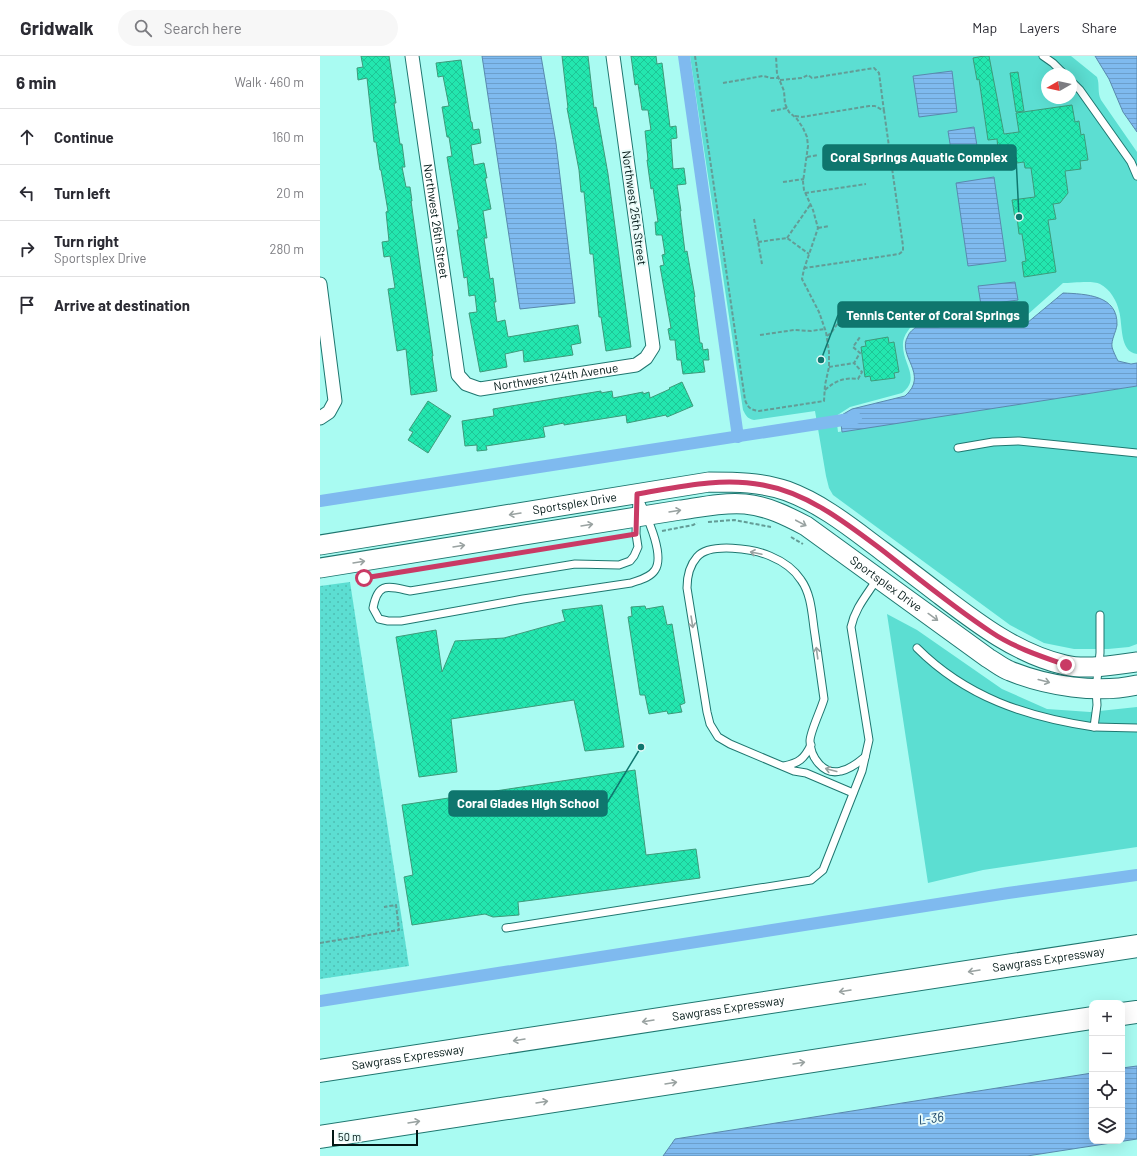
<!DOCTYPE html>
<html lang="en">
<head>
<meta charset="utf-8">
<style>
	body { margin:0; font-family:Barlow,sans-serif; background:#f7f7f7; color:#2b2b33 }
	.controls { position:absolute; right:12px; bottom:12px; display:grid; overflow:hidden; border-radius:8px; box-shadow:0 4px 16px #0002 }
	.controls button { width:36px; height:36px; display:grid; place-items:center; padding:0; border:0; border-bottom:1px solid #e1e1e2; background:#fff; color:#2b2b33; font:20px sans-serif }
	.compass { position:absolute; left:721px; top:12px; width:36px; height:36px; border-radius:50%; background:#fff; box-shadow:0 4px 16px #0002; rotate:261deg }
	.scale { position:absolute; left:12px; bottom:10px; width:86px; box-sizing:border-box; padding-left:4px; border:2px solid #011715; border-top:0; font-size:11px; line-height:14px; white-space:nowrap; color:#011715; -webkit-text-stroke:3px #e8fbf9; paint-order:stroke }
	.stop { position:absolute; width:12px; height:12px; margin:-9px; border:3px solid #c93a65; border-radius:50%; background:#fff }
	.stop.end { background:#c93a65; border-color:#fff; box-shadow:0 1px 4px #0008 }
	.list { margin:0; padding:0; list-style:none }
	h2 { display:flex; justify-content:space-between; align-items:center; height:52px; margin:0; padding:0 16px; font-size:17px }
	h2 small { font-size:13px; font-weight:400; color:#7c7c81 }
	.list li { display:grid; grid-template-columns:26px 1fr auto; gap:12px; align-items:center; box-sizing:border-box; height:56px; padding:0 16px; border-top:1px solid #e1e1e2 }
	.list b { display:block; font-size:15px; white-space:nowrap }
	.list p { margin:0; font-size:13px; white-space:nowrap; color:#7c7c81 }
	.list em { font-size:13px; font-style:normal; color:#7c7c81 }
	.icon { flex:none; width:22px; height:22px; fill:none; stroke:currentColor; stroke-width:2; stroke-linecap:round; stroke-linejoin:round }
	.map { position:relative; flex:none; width:817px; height:1100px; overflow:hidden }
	header { display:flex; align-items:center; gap:24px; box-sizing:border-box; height:56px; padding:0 20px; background:#fff; border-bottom:1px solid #e1e1e2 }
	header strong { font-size:19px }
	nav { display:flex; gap:22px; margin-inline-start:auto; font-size:14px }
	.search { width:280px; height:36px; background:#f7f7f7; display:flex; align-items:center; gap:10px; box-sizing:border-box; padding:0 14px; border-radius:22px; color:#7c7c81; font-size:15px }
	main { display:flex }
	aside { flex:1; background:#fff }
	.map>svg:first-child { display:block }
</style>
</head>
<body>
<header>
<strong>Gridwalk</strong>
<div class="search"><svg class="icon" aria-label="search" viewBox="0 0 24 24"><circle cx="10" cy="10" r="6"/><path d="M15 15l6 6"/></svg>Search here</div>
<nav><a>Map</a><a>Layers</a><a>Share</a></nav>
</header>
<main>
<aside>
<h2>6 min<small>Walk · 460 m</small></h2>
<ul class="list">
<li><svg class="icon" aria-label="ahead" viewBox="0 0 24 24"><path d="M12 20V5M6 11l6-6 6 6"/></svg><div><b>Continue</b></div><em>160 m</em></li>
<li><svg class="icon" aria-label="left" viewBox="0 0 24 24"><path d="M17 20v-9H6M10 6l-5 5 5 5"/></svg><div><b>Turn left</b></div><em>20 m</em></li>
<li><svg class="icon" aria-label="right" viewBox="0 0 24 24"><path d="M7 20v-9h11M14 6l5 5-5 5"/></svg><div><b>Turn right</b><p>Sportsplex Drive</p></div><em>280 m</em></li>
<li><svg class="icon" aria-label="arrive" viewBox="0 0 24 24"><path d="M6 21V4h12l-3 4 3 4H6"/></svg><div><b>Arrive at destination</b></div></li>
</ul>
</aside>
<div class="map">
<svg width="817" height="1100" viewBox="0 0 817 1100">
	<defs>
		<pattern id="park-dots" width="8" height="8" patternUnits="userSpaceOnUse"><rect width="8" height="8" fill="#5cded2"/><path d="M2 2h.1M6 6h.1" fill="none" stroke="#4ebeb3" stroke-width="1.8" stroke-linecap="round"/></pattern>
		<pattern id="water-rules" width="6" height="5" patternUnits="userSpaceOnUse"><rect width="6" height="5" fill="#7fbaef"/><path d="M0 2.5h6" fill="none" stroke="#6c9fcc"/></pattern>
		<pattern id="building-cross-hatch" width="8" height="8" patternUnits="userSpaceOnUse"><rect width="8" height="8" fill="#23e6af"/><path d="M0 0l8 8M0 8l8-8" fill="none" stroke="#1ec596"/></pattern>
	</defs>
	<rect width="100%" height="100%" fill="#a9fbf2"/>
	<g fill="#5cded2" fill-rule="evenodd">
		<path d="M370 0H751L777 21C780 29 777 36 781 44L817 96V298C799 296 803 268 799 255 797 245 790 233 780 228 773 224 752 227 743 227L706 260 684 254 618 265H596C590 272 582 280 583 290 583 308 601 323 582 337L530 351 516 360 518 376 817 330V588L809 591 788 593H754L724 587 690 569 513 439 509 432 506 420 495 355 434 364C428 363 426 360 423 354ZM727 18H751V42H727Z"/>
		<path d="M567 558 597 574 682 633 727 653 770 656 817 651V791L663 814 608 827Z"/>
	</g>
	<path fill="url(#park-dots)" d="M30 526 89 910 0 923V530Z"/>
	<g fill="url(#water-rules)" stroke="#5989ae">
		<path d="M162 0H221L236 87 255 247 200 253Z"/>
		<path d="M775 0H817V76L803 56 789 23Z"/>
		<path d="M632 15 637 56 599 61 593 20Z"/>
		<path d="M654 71 660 109 634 113 628 75Z"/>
		<path d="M674 121 686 205 648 210 636 127Z"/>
		<path d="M695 226 698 244 661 249 658 230Z"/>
		<path d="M743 237C766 238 798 239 797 269 796 276 791 284 792 291 793 295 796 301 798 305L811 308 817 307V330L522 376 520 360 532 353 585 340C610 318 576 300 588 280 589 276 594 273 596 271H618L683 259 707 267Z"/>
		<path d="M817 1010V1083L707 1100H343L355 1083 772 1017V1085H802V1012Z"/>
	</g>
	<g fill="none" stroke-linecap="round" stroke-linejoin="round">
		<g stroke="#7fbaef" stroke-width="12">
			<path d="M364 0 418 381"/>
			<path d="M0 445 536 362"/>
			<path d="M0 945 688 837 817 819"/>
		</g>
	</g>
	<g fill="url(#building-cross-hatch)" stroke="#3e9a7a">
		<path d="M41 0H69L76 47H74L80 88H82L85 111H82L86 131H90L92 145H91L96 181 113 300H112L117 335 91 339 86 293 77 295 68 233 75 232 70 200 64 201 62 186 69 185 66 156 68 155 61 114H60L56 86H54L47 22 38 24 37 12 43 11Z"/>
		<path d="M242 0H268L274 52 276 51 288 118 311 291 286 295 281 261H279L273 198H270L264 136H261L259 114 247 52H248Z"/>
		<path d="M311 0H336L337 8 342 7 350 71 356 70 357 82 351 83 353 113 364 112 366 128 357 129 361 155H360L365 196 367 195 375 241H374L380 287H382L383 294 388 293 389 304H383L385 316 363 318 361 304H357L355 284H350L348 273 351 272 340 210 344 209 342 199 345 198 342 179H336L335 166H338L333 132 331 133 327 104H328L325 75 331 74 328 54H322L318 28 315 29Z"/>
		<path d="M664 0H669L684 78 699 76 696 57 752 49 755 66 759 65 761 79 764 78 768 104 760 105 761 113 745 115 748 137 740 147 733 148 736 163 728 164 736 216 704 221 702 206 706 205 702 178H699L697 161 695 162 692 144 715 141 711 112H705L704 106 697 107 696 101 687 102 686 93 678 94 677 83 668 84 659 23 657 24 653 2Z"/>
		<path d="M141 4 151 66H152L153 74 159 73 161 87 151 89 154 109 164 107 167 122H165L171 153 163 155 167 182H164L170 223 173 222 176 246H174L177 266 185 264 188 281 258 269 261 287 251 289 253 299 204 306 203 294 185 298 187 311 160 316 149 257 157 256 155 239 149 240 147 221 144 222 137 174H139L127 101 132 100 129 81H127L122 51 129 50 123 20 118 21 116 7Z"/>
		<path d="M698 16 704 55 696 56 690 17Z"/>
		<path d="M568 281 569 287 574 286 579 316 574 317 575 322 551 325 550 320 545 321 541 291 546 290 545 285Z"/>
		<path d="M362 326 373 350 347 361 346 359 307 367 306 359 244 369V367L223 371 225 381 166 390 167 394 157 395V389L145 390 142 365 174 360 173 353 281 335V337L292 335 293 342 323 336V338L329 336 330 342 350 333 349 332Z"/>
		<path d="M108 345 131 360 108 397 88 384 93 376 89 374Z"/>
		<path d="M282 549 304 691 265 695 254 644 131 663 137 716 99 721 76 581 116 574 122 616 135 585 184 582 245 565 242 554Z"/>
		<path d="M325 550 326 553 343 550 347 569 352 568 365 647 360 649 362 656 348 658 347 655 329 658 325 639H320L308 561 312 560 311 551Z"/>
		<path d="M315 714 326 799 376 793 380 822 198 846 199 859 173 861 165 858 92 869 84 821 93 819 82 749Z"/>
	</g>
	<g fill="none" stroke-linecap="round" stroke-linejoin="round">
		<g stroke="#1f7770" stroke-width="9">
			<g id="lane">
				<path d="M723 0 733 7 744 18"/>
				<path d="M751 25 760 34 811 106 817 120"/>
				<path d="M638 392 673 386 699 385 817 397"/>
				<path d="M317 438C324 455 346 498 335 514 330 522 319 524 311 527L203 543 81 565H68L59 563 53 552C58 526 67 530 90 535L255 508 299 509 310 505 314 500 318 491 316 478Z"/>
				<path d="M597 592C646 641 706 661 774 671L777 649 776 633 780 597V559"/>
				<path d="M774 671 817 672"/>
				<path d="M464 710C479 707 484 703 491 689"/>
				<path d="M533 737 486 717 474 715 410 688 398 681 390 668 387 656 367 532C367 521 369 510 377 501 390 486 434 493 450 500 462 505 474 513 481 524 492 539 492 561 495 579 498 601 501 622 504 643 501 654 490 676 490 685 490 700 503 720 521 715 530 713 538 707 545 701"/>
				<path d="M186 872 491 824 503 814 542 715 549 684 531 571C535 552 547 539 557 523"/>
			</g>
		</g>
		<g stroke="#1f7770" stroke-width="15">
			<g id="street">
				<path id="s1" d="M92 0 138 319 146 328 160 333 316 309 326 302 333 291 293 0"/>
				<path d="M0 228 15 345 9 356 0 362"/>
			</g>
		</g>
		<g stroke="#1f7770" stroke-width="21">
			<g id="secondary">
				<path id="s2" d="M0 489 389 426C415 426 442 426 467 435 497 446 524 466 549 485 573 503 596 520 619 538 657 567 697 598 745 609 765 614 797 609 817 606"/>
				<path id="s3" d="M0 512 360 454C381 451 404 446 425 448 447 450 467 460 486 470L668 602C675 606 682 612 690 615 727 630 777 638 817 629"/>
			</g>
		</g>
		<g stroke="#1f7770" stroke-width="24">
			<g id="highway">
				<path d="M802 958 817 956"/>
				<path id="s4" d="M0 1015 817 890"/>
				<path d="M0 1081 772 962"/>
			</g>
		</g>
		<g stroke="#639c96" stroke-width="2" stroke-dasharray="4 2" stroke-linecap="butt">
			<path d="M375 0 425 344C428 352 431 354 439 355L504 345 505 329 509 311V296L506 276 499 256 482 223 484 213 498 172 493 154 484 134 483 126 488 90 487 81 483 72 477 63 469 56 465 48 464 35 457 18 456 0"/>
			<path d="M460 24 482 22 488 19 492 22 554 12 559 17 564 55"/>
			<path d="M403 27 443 20 451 22H459"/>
			<path d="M451 55 467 52"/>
			<path d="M475 60 482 61 549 50H555L564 55 583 190V195L579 198 485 212"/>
			<path d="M487 101 498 99"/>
			<path d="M463 126 484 123"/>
			<path d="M485 137 546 128"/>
			<path d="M434 163 442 208"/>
			<path d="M498 172 509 170"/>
			<path d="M467 182 490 149"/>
			<path d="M438 186 467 182 489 198"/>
			<path d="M440 279 474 274 491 275 505 273"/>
			<path d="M507 280 511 277 523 260"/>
			<path d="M509 311 534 307 540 297 533 291 540 281"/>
			<path d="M505 334C515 325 524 321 538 323L542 316 534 307"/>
			<path d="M388 466 414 464 451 471"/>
			<path d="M342 475 373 469 377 467"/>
			<path d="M471 481 483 488"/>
			<path d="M40 522 308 480"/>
			<path d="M0 887 79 874 76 849 64 851"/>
		</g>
		<use href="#lane" stroke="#fff" stroke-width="7"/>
		<use href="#street" stroke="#fff" stroke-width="13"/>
		<use href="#secondary" stroke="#fff" stroke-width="19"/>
		<use href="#highway" stroke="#fff" stroke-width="22"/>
	</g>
	<defs><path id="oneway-shaft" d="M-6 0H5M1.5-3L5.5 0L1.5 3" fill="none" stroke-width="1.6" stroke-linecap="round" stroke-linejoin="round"/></defs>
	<g stroke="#99a2a1">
		<use href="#oneway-shaft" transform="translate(355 455) rotate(-9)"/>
		<use href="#oneway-shaft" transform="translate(195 458) rotate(171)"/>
		<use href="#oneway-shaft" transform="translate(481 467) rotate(28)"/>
		<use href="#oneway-shaft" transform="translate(267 469) rotate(-9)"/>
		<use href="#oneway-shaft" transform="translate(139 490) rotate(-9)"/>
		<use href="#oneway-shaft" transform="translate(436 497) rotate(-168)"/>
		<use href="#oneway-shaft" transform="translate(39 506) rotate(-9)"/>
		<use href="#oneway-shaft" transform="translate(613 561) rotate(36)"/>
		<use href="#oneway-shaft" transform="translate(372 566) rotate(81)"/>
		<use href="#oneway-shaft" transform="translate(497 597) rotate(-98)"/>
		<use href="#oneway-shaft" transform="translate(724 625) rotate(15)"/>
		<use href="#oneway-shaft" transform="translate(511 714) rotate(-165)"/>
		<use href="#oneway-shaft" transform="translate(654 915) rotate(171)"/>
		<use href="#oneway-shaft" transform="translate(525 935) rotate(171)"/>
		<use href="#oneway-shaft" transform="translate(328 965) rotate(171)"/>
		<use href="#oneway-shaft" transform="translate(199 984) rotate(171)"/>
		<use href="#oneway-shaft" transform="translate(479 1007) rotate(-9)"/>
		<use href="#oneway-shaft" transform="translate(351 1027) rotate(-9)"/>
		<use href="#oneway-shaft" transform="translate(222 1046) rotate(-9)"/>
		<use href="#oneway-shaft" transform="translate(94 1066) rotate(-9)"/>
	</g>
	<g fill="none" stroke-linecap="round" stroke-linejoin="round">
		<path stroke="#c93a65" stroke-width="5" d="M44 522 316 478 317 438C359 431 400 421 443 429 488 437 526 467 562 494 598 522 633 551 671 576 693 591 720 600 746 609"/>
	</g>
	<g text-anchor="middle" stroke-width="4" stroke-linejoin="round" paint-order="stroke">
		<g font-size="12" fill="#011715" stroke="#e8fbf9">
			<text transform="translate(314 152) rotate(82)" y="4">Northwest 25th Street</text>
			<text dy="4" stroke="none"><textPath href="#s1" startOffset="167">Northwest 26th Street</textPath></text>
			<text dy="4" stroke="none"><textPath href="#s1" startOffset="426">Northwest 124th Avenue</textPath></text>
			<text dy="4" stroke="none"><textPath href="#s2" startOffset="258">Sportsplex Drive</textPath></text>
			<text dy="4" stroke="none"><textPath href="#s3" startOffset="594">Sportsplex Drive</textPath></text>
			<text dy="4" stroke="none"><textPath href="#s4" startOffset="737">Sawgrass Expressway</textPath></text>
			<text dy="4" stroke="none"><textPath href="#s4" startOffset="413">Sawgrass Expressway</textPath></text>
			<text dy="4" stroke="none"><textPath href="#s4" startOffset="89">Sawgrass Expressway</textPath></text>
		</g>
		<g font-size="13" font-style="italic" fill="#154164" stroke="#e8fbf9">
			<text transform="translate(611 1062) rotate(-8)" y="5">L-36</text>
		</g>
	</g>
	<path fill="none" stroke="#0f766e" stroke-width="1.5" d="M699 161L696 101M501 304L518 259M321 691L287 747"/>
	<g fill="#0f766e" stroke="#e8fbf9" stroke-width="1.5">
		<circle cx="699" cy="161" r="4"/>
		<circle cx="501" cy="304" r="4"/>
		<circle cx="321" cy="691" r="4"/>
	</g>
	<g fill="#0f766e" stroke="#0f766e" stroke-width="1.5">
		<rect x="503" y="89" width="193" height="25" rx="4"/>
		<rect x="518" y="246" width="190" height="25" rx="4"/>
		<rect x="129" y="735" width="158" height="25" rx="4"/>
	</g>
	<g font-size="13" text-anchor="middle" font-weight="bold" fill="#fff">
		<text x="599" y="106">Coral Springs Aquatic Complex</text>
		<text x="613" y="264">Tennis Center of Coral Springs</text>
		<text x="208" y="752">Coral Glades High School</text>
	</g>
</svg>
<div class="controls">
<button>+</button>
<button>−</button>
<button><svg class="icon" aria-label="locate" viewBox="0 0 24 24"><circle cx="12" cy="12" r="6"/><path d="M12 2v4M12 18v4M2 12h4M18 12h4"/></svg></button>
<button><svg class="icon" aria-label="layers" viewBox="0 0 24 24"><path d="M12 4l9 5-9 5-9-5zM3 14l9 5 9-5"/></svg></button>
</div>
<svg class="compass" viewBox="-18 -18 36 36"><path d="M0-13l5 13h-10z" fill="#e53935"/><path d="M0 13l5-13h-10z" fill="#7c7c81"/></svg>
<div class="scale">50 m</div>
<div class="stop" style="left:44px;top:522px"></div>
<div class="stop end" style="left:746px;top:609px"></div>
</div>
</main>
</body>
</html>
